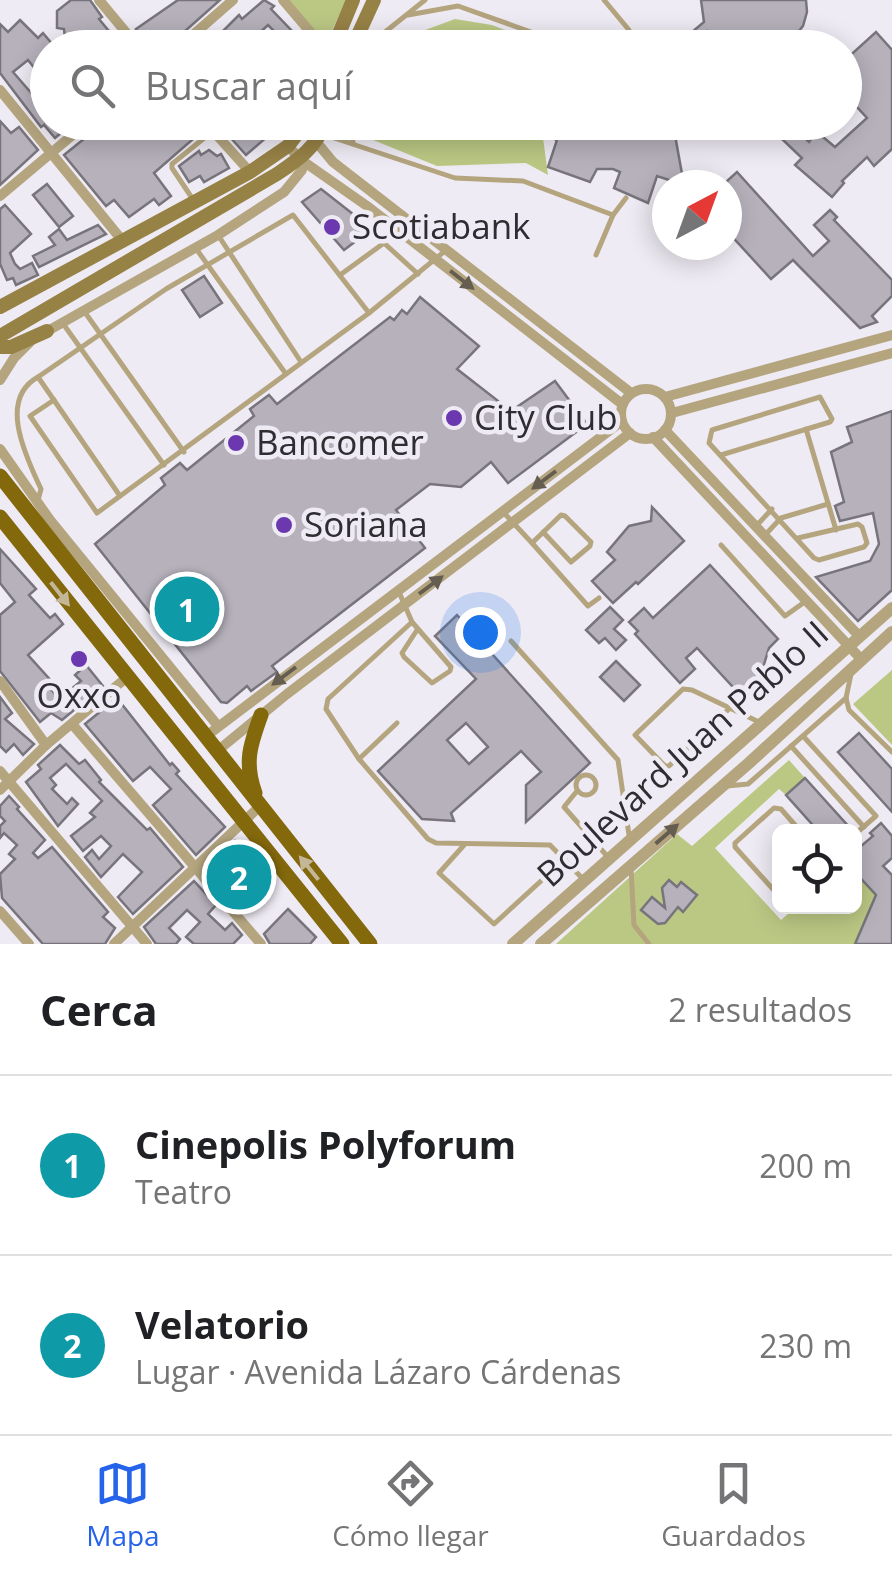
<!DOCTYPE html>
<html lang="es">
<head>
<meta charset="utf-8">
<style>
	body { margin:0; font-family:"Open Sans",sans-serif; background:#f2f2f2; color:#202124 }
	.controls { position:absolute; right:30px; bottom:30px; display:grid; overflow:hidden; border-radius:15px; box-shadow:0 5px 25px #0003 }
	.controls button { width:90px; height:90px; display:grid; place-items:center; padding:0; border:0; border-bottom:2px solid #e0e0e0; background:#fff; color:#202124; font:50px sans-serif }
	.compass { position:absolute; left:652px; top:170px; width:90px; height:90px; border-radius:50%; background:#fff; box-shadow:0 5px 25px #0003; rotate:41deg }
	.you { position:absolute; left:480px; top:632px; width:35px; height:35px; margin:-25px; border:8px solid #fff; border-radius:50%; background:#1a73e8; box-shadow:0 0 0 15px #1a73e833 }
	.badge { display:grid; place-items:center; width:65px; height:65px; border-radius:50%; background:#2563eb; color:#fff; font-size:32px; font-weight:700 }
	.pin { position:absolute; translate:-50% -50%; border:5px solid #fff; box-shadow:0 2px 10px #0006 }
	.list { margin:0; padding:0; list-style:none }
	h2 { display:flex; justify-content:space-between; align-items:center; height:130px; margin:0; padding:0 40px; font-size:42px }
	h2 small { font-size:32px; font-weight:400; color:#757577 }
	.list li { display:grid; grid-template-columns:65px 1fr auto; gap:30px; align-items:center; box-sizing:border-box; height:180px; padding:0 40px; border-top:2px solid #e0e0e0 }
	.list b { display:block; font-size:38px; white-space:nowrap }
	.list p { margin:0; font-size:32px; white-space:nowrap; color:#757577 }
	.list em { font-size:32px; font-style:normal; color:#757577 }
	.icon { flex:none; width:55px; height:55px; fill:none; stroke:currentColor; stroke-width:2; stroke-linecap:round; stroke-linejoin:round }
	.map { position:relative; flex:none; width:892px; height:944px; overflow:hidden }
	.search { position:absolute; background:#fff; box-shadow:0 5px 25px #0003; left:30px; right:30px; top:30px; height:110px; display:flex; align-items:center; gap:25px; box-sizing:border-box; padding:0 35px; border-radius:55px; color:#757577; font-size:38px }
	.sheet { height:490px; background:#fff }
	nav { display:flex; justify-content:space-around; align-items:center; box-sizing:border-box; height:140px; border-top:2px solid #e0e0e0; background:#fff; font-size:28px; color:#757577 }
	nav a { display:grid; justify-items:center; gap:5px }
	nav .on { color:#2563eb }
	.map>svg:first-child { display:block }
</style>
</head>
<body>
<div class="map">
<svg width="892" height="944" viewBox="0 0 892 944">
	<rect width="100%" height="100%" fill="#efebf4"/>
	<g fill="#bbc884">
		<path d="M288 0H346L326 44Z"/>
		<path d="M455 19 492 25 548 47H395L409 36Z"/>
		<path d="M352 123H541L548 175 526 163 437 166 361 135Z"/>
		<path d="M892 670V745L853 704Z"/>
		<path d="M789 760 805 778 786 795 779 789 715 848 781 920 796 907 854 906 855 871 876 895 855 944H556L677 834 692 846Z"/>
	</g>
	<g fill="#b6b1bb" stroke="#78747c" stroke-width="2.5" fill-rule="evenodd">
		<path d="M71 0H90L102 17 99 19 123 48H90L85 42 78 48 65 39 64 29 57 28V11Z"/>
		<path d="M178 0H220L166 48 151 32 143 38 136 29Z"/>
		<path d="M264 0 274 6 271 9 293 32 284 41 268 25 253 39 260 48H248L245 43 240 48H206L239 15 242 19Z"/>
		<path d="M701 0H806L807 12 803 26 785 48H717L718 43 707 31 689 46 673 48 704 22Z"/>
		<path d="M20 20 38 38 43 33 53 45 48 48 46 122H74L55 138 44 125 41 127 0 73V24L8 32ZM28 60 47 84 33 95 13 72Z"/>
		<path d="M876 32 892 50V149L874 166 867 157 842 181 844 183 832 197 795 165 802 158 764 122H787L809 142 817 132 835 147 867 118 844 93V61Z"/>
		<path d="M0 121 11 133 19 127 38 150 0 185Z"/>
		<path d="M105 122H111L120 132 131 122 191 123 200 133 154 173 171 196 159 205 154 199 129 217 114 200 106 206 64 155Z"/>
		<path d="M249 122H284L246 155 230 137Z"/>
		<path d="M544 122 673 124 684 185 657 176 648 203 614 188 620 172 613 169H597L590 182 548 167 557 140 546 135Z"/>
		<path d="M209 150 217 156 221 154 229 168 204 182 200 176 189 182 179 166 199 151 201 155Z"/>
		<path d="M737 172 813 256 829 241 814 225 830 210 837 217 834 220 892 280V296L872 316 877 322 860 328 793 260 771 279 727 231V181Z"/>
		<path d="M47 184 73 216 59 227 33 195Z"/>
		<path d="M321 189 372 229 344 250 302 202Z"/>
		<path d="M5 205 31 234 10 253 15 264 20 269 32 263 38 275 16 285 13 278 7 280 0 264V209Z"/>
		<path d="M98 225 106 234 39 267 33 256 55 245 49 237 59 229 67 240Z"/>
		<path d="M204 276 222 303 200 317 182 290Z"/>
		<path d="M420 297 479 346 457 369 511 411 555 381 587 424 508 483 491 462 461 487 430 484 396 510 425 548 272 666 277 672 251 691 247 686 227 703 221 702 95 544 165 485 161 478 180 463 187 470 254 416 250 409 269 395 277 404 390 317 394 320 402 310 407 314Z"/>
		<path d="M892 411V590L858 621 816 577 870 561 879 544 873 513 840 521 835 506 844 502 831 452 852 442 847 427Z"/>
		<path d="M652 507 684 541 638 584 636 582 613 603 592 581 615 560 607 552 629 526 651 521Z"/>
		<path d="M0 549 36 589 29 595 50 618 55 614 63 624 28 655 54 684 50 688 59 699 81 681 75 675 86 665 103 686 62 720 51 713 40 722 0 671V615L15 602 0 583Z"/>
		<path d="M710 565 778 639 769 648 758 684 743 698 697 648 686 658 695 669 680 683 635 634 638 631 629 622 644 608 653 618Z"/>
		<path d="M610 607 623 620 614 629 626 640 616 650 605 638 599 643 586 630Z"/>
		<path d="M457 615 590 763 526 822V785L541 772 521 751 451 813 454 821 422 819 378 771 476 679 435 636ZM466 723 488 747 469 764 447 740Z"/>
		<path d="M616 661 640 685 624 701 600 677Z"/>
		<path d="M0 697 12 713 5 719 34 744 23 755 14 744 6 752 0 746Z"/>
		<path d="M117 698 170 765 172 763 179 771 176 774 225 827 196 855 153 805 171 789 150 767 133 781 85 724Z"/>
		<path d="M859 733 892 769V812L838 752Z"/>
		<path d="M60 745 79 764 85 760 101 780 99 782 147 830 150 828 183 867 133 914 118 897 142 872 123 854 101 877 85 857 92 850 99 859 111 846 101 836 83 851 71 836 95 817 90 813 102 801 66 764 50 778 56 785 52 789 67 804 72 798 78 804 58 826 26 782 41 769 38 765Z"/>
		<path d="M805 778 850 828 846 832H819L786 795Z"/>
		<path d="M9 796 19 807 17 809 45 840 33 853 38 858 52 847 108 912 103 917 115 928 105 944H43L2 898 0 874 15 859 9 854 17 845 4 833 0 838V826L5 821 0 816V806Z"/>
		<path d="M881 823 892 836V858L883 866 892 875V944H855L876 895 854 871V852L873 836 870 833Z"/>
		<path d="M235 841 259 869 262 885 242 905 209 866Z"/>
		<path d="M669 880 677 887 681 882 697 895 683 912 678 907 665 923 658 924 641 910 652 897 665 908 662 888Z"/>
		<path d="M194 881 216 905 208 914 225 930 232 923 242 935 233 944H194L186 937 200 922 187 910 169 928 180 939 176 944H156L144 927Z"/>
		<path d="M288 909 316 937 310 944H270L264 934Z"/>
	</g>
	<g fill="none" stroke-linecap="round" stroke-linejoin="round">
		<g stroke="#b4a57f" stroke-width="5">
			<path d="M604 0 629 30 623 48"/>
			<path d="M408 15 458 6 576 48"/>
			<path d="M365 48 425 0"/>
			<path d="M344 122 353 142"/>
			<path d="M325 135 455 178 523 181 613 215"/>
			<path d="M194 201 172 168V164L213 131"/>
			<path d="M218 235 301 362"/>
			<path d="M197 250 286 374"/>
			<path d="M596 255 613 215 626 198"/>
			<path d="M340 275 384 243 418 274"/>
			<path d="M84 311 184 452"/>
			<path d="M64 325 164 465"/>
			<path d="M38 377 120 496"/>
			<path d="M54 400 30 416 97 513 369 313"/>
			<path d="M806 429 836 530"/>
			<path d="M721 455 830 422 832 419 820 397 712 430 709 443 814 558 819 560 864 547 867 543 862 527 858 524 798 538"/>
			<path d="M38 500 41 489C22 449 0 398 38 377L166 289 293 215 369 313 445 251"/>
			<path d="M504 513 532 543 561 515 565 516 591 542 590 546 571 562 543 532"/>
			<path d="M757 525 772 509"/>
			<path d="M766 534 781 518 828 504"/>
			<path d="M532 543 588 606 599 598"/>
			<path d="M721 545 785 616 806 601"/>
			<path d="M399 592 412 622"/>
			<path d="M417 630 402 653 404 657 432 683 450 671 451 667 412 622 328 699 326 709 359 759 428 839 436 843 550 845 583 879"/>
			<path d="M511 641 618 760 629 835"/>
			<path d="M851 674 846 698 849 710 892 752"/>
			<path d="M730 708 669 766H665L635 735 683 689 692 690 759 722"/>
			<path d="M803 736 876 816 854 835"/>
			<path d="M791 746 864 827"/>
			<path d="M359 759 397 723"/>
			<circle cx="586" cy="785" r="10"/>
			<path d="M727 786 748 784 846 698"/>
			<path d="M577 791 564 807 607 856"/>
			<path d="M465 844 439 873 494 924 565 859"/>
			<path d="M631 868 634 925 649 944"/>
			<path d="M780 897 735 847V843L774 808 781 809 801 832"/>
		</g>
		<g stroke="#b4a57f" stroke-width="10">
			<path d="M99 0 139 48"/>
			<path d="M283 0 324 48"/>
			<path d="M178 48 233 0"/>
			<path d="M0 90 121 239"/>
			<path d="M205 122 250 172"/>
			<path d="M304 127 333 162 631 393"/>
			<path d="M288 146 300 159 367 206 622 404"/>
			<path d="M0 196 88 122"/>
			<path d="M44 333 218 235 284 192 302 170 300 160"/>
			<path d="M0 380 14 358 30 342"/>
			<circle cx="646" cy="414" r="25"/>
			<path d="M665 397 892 335"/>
			<path d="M672 413 892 353"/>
			<path d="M665 430 860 637"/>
			<path d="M653 437 861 659"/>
			<path d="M0 449 50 520 218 726"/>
			<path d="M0 681 46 745"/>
			<path d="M72 724 261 944"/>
			<path d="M205 737 622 421"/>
			<path d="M216 752 287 694 630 433"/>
			<path d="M0 771 147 944"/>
			<path d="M0 790 46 745 126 678"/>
			<path d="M0 911 29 944"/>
			<path d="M114 944 260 806"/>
		</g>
		<g stroke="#b4a57f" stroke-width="12">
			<path d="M513 944 892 608"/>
			<path d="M541 944 749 763 892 632"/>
		</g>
		<g stroke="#978246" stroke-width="14">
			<path d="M333 48 353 0"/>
			<path d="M352 48 374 0"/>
			<path d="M0 307 250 172 288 146 306 122"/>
			<path d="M0 336 277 174C298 160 317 147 325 122"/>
			<path d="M0 347H11L47 331"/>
		</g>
		<g stroke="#83680c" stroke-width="15">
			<path d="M0 476 370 944"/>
			<path d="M0 517 342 944"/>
			<path d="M255 793C244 763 250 745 261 715"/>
		</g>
	</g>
	<defs><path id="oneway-solid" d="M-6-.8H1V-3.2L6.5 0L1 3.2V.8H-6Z" transform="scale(2.5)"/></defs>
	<g fill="#645d50">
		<use href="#oneway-solid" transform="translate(462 280) rotate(38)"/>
		<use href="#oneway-solid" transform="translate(544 480) rotate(143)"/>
		<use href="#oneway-solid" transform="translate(431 585) rotate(-37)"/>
		<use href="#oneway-solid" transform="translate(284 676) rotate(143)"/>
		<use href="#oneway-solid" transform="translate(667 834) rotate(-41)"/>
	</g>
	<g fill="#c4b797">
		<use href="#oneway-solid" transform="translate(60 594) rotate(52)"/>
		<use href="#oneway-solid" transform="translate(309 868) rotate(-129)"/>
	</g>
	<g fill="#6b38af" stroke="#efebf4" stroke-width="4">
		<circle cx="332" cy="227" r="10"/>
		<circle cx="454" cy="418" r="10"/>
		<circle cx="236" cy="443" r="10"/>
		<circle cx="284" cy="525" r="10"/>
		<circle cx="79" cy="659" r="10"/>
	</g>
	<g text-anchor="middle" stroke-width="9" stroke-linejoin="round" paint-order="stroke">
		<g font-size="35" fill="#2f2d31" stroke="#efebf4" text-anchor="start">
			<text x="352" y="239">Scotiabank</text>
			<text x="474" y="430">City Club</text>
			<text x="256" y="455">Bancomer</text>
			<text x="304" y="537">Soriana</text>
			<text x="79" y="708" text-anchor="middle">Oxxo</text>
		</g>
		<g font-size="35" fill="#2f2d31" stroke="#efebf4">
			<text transform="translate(683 754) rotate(-42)" y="12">Boulevard Juan Pablo II</text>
		</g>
	</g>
</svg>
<div class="controls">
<button><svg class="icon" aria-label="locate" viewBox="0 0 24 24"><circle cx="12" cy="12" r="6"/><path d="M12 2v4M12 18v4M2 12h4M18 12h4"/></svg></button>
</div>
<svg class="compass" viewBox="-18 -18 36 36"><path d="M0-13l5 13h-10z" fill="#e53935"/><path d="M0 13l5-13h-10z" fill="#757577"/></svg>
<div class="you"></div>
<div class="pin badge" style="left:187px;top:609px;background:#0f9aa8">1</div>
<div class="pin badge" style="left:239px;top:877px;background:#0f9aa8">2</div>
<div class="search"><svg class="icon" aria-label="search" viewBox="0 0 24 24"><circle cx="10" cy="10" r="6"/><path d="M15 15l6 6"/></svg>Buscar aquí</div>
</div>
<section class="sheet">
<h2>Cerca<small>2 resultados</small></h2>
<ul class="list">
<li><span class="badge" style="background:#0f9aa8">1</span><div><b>Cinepolis Polyforum</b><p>Teatro</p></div><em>200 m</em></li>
<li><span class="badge" style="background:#0f9aa8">2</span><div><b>Velatorio</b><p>Lugar · Avenida Lázaro Cárdenas</p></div><em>230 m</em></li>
</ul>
</section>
<nav>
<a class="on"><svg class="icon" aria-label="map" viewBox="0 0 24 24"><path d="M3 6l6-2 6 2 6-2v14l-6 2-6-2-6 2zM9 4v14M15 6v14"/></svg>Mapa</a>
<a><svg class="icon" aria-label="directions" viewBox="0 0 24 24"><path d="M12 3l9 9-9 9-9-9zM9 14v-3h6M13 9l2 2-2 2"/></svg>Cómo llegar</a>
<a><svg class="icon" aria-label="saved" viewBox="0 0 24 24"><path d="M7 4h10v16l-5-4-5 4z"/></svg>Guardados</a>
</nav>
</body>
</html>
